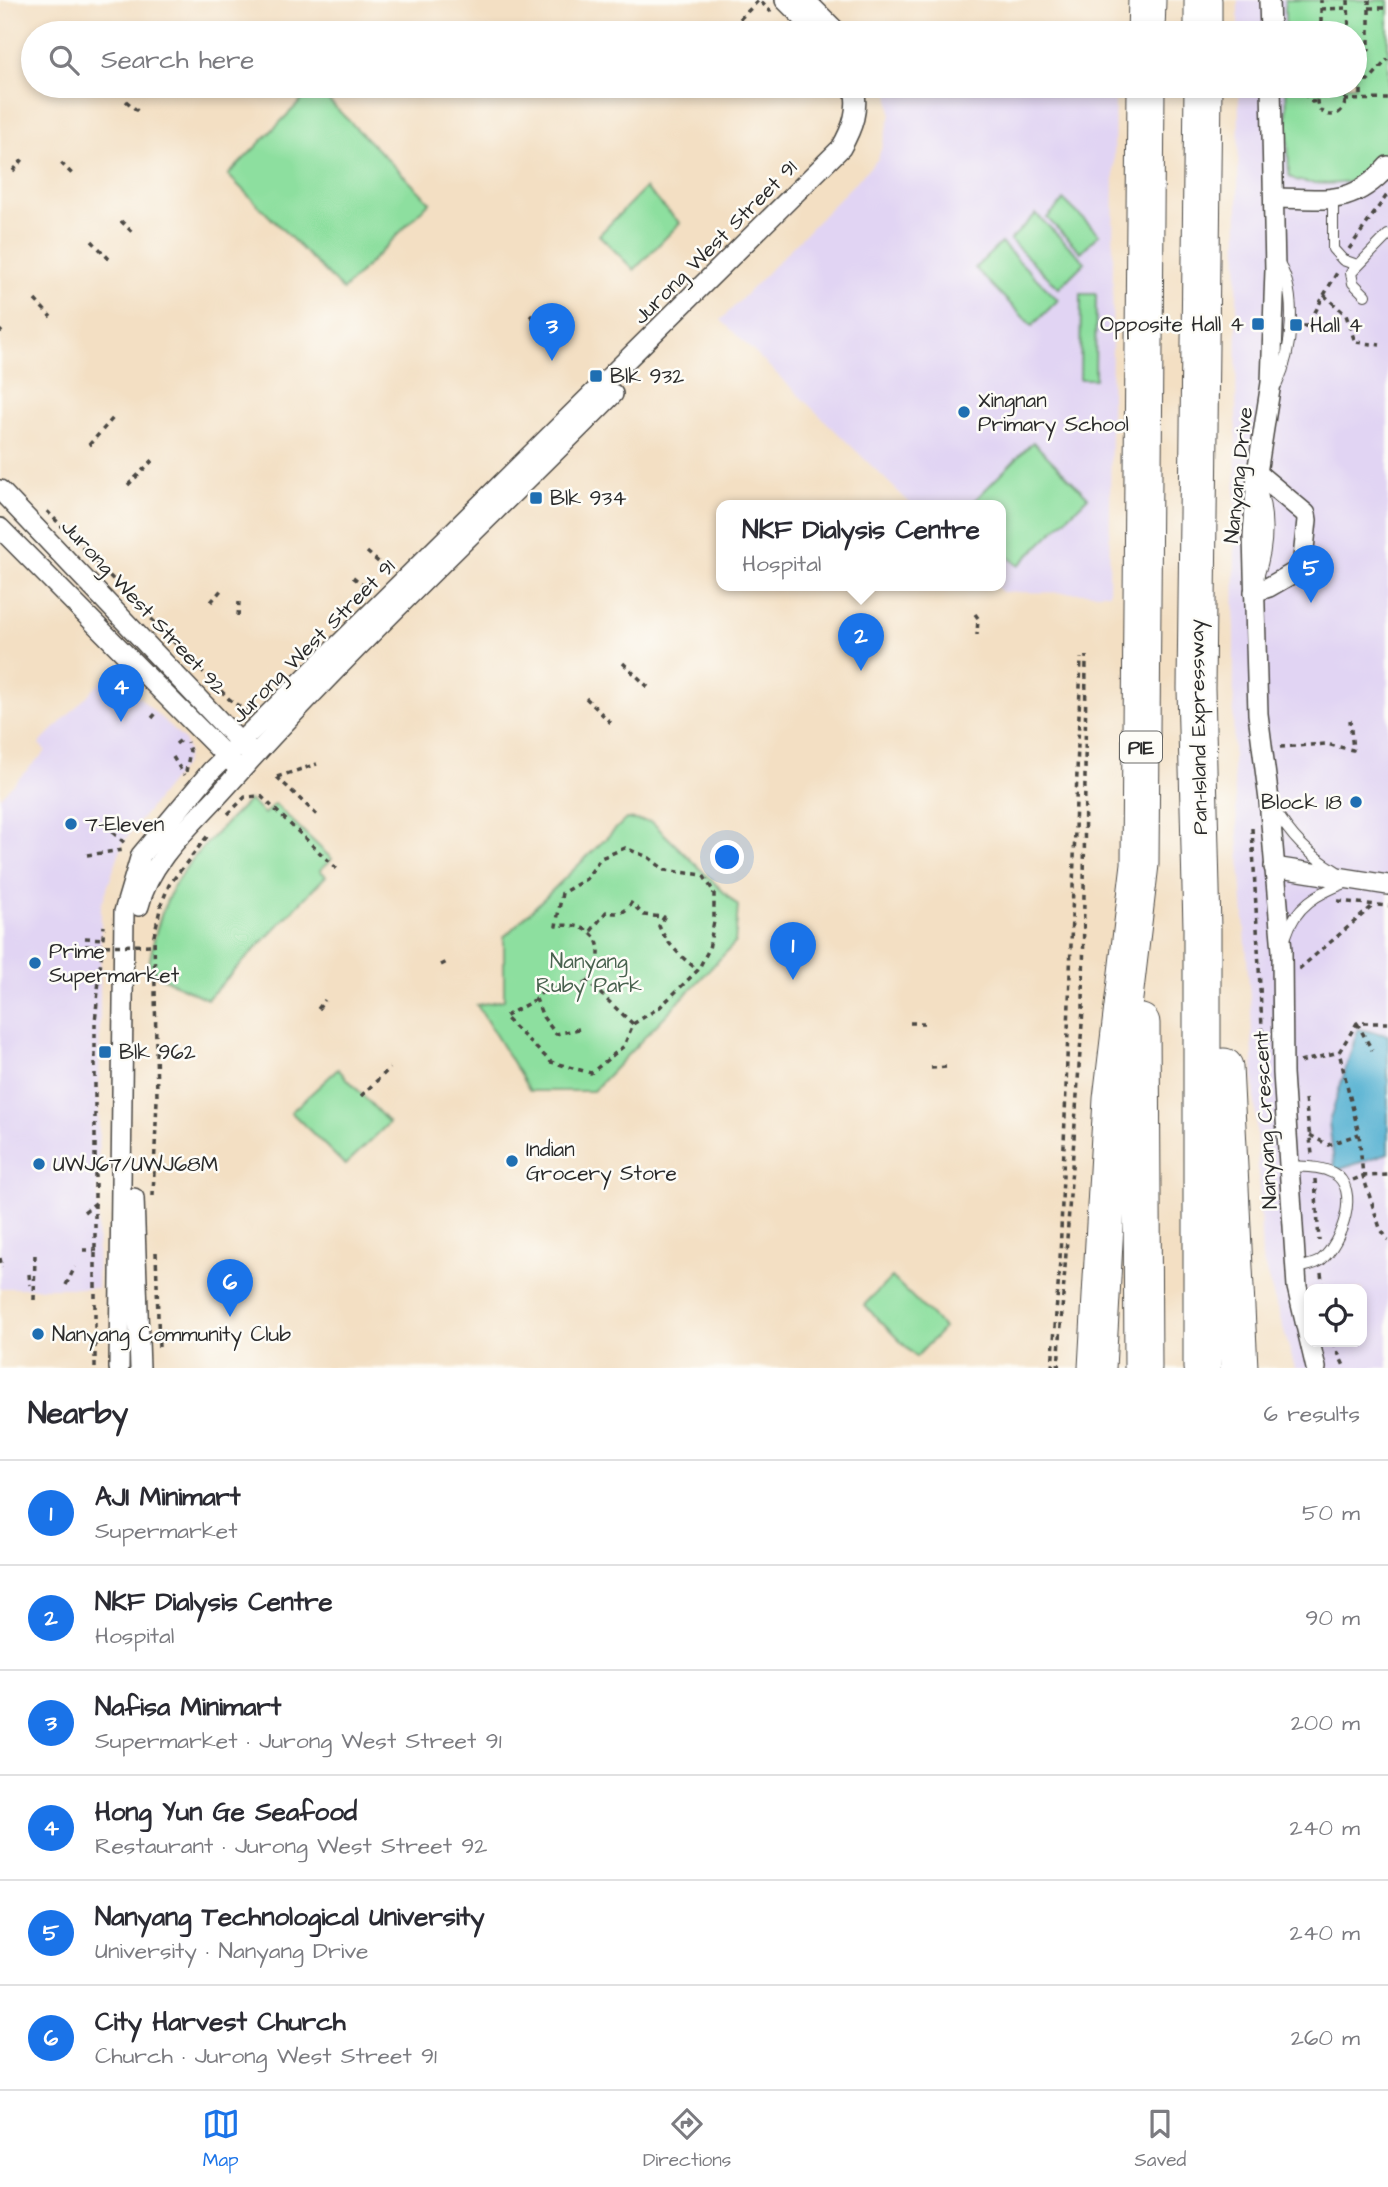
<!DOCTYPE html>
<html lang="en">
<head>
<meta charset="utf-8">
<style>
	body { margin:0; font-family:"Architects Daughter",sans-serif; background:#f2f2f3; color:#2b2b33 }
	.controls { position:absolute; right:21px; bottom:21px; display:grid; overflow:hidden; border-radius:14px; box-shadow:0 4px 10px #0003 }
	.controls button { width:63px; height:63px; display:grid; place-items:center; padding:0; border:0; border-bottom:2px solid #e1e1e2; background:#fff; color:#2b2b33; font:35px sans-serif }
	.you { position:absolute; left:728px; top:858px; width:24px; height:24px; margin:-18px; border:5px solid #fff; border-radius:50%; background:#1a73e8; box-shadow:0 0 0 10px #1a73e833 }
	.badge { display:grid; place-items:center; width:46px; height:46px; border-radius:50%; background:#1a73e8; color:#fff; font-size:23px; font-weight:700 }
	.pin { position:absolute; translate:-50% -58px; filter:drop-shadow(0 2px 4px #0008) }
	.pin::after { content:''; position:absolute; top:37px; width:24px; height:21px; background:inherit; clip-path:polygon(0 0,100% 0,50% 100%) }
	.popup { position:absolute; left:716px; top:500px; width:290px; height:91px; box-sizing:border-box; display:grid; place-content:center; border-radius:14px; background:#fff; filter:drop-shadow(0 2px 5px #0005); font-size:23px; white-space:nowrap; color:#7c7c81 }
	.popup b { font-size:26px; color:#2b2b33 }
	.popup::after { content:''; position:absolute; left:50%; top:100%; margin-left:-14px; border:14px solid transparent; border-top-color:#fff }
	.list { margin:0; padding:0; list-style:none }
	h2 { display:flex; justify-content:space-between; align-items:center; height:91px; margin:0; padding:0 28px; font-size:30px }
	h2 small { font-size:23px; font-weight:400; color:#7c7c81 }
	.list li { display:grid; grid-template-columns:46px 1fr auto; gap:21px; align-items:center; box-sizing:border-box; height:105px; padding:0 28px; border-top:2px solid #e1e1e2 }
	.list b { display:block; font-size:26px; white-space:nowrap }
	.list p { margin:0; font-size:23px; white-space:nowrap; color:#7c7c81 }
	.list em { font-size:23px; font-style:normal; color:#7c7c81 }
	.icon { flex:none; width:38px; height:38px; fill:none; stroke:currentColor; stroke-width:2; stroke-linecap:round; stroke-linejoin:round }
	.map { position:relative; flex:none; width:1388px; height:1368px; overflow:hidden }
	.search { position:absolute; background:#fff; box-shadow:0 4px 10px #0003; left:21px; right:21px; top:21px; height:77px; display:flex; align-items:center; gap:18px; box-sizing:border-box; padding:0 24px; border-radius:38px; color:#7c7c81; font-size:26px }
	.sheet { height:721px; background:#fff }
	nav { display:flex; justify-content:space-around; align-items:center; box-sizing:border-box; height:98px; border-top:2px solid #e1e1e2; background:#fff; font-size:19px; color:#7c7c81 }
	nav a { display:grid; justify-items:center; gap:4px }
	nav .on { color:#1a73e8 }
	.map>svg:first-child { display:block }
</style>
</head>
<body>
<div class="map">
<svg width="1388" height="1368" viewBox="0 0 1388 1368">
	<rect width="100%" height="100%" fill="#fdfcf7"/>
	<filter id="ink" filterUnits="userSpaceOnUse"><feTurbulence type="fractalNoise" baseFrequency=".0143" numOctaves="2"/><feDisplacementMap in="SourceGraphic" scale="14" xChannelSelector="R" yChannelSelector="G"/><feConvolveMatrix kernelMatrix="1 2 1 2 8 2 1 2 1" color-interpolation-filters="sRGB"/></filter>
	<filter id="wash" filterUnits="userSpaceOnUse"><feTurbulence type="fractalNoise" baseFrequency=".00686" numOctaves="4" result="noise"/><feDisplacementMap in="SourceGraphic" scale="28" xChannelSelector="R" yChannelSelector="G"/><feGaussianBlur stdDeviation="1.57" result="paint"/><feColorMatrix in="noise" values="0 0 0 0 0 0 0 0 0 0 0 0 0 0 0 0 0 1.4 0 .05"/><feComposite in="paint" operator="in"/></filter>
	<g filter="url(#wash)">
		<rect width="100%" height="100%" fill="#f3dfc3"/>
		<g fill="#e1d4f3" fill-rule="evenodd">
			<path d="M1238 0H1388V1368H1295L1262 1258 1251 1012 1233 768 1239 86H1355V33H1238ZM1309 1289H1362V1342H1309Z"/>
			<path d="M889 86H1115L1109 593 1002 592 995 585H1001V505H912L721 320 878 159 891 115Z"/>
			<path d="M112 671 184 740 188 751 185 764 123 842 101 906 97 1288H0V797L46 751 39 744Z"/>
		</g>
		<g fill="#8ddf9f" stroke="#5c8565" stroke-width="2">
			<path d="M1285 0H1388V150C1378 160 1368 175 1355 180 1342 185 1296 186 1289 175L1286 86H1355V33H1285Z"/>
			<path d="M315 87 430 202 343 290 228 175Z"/>
			<path d="M645 188 680 223 634 270 599 235Z"/>
			<path d="M1064 200 1099 234 1081 252 1047 218Z"/>
			<path d="M1036 214 1085 262 1059 288 1010 240Z"/>
			<path d="M1001 243 1058 300 1032 326 975 268Z"/>
			<path d="M1081 294H1096L1095 379H1080Z"/>
			<path d="M1033 442 1088 497 1018 566 1001 549V505H970Z"/>
			<path d="M249 800 264 814 275 804 332 859 320 870 326 876 207 999 158 976 149 965C163 879 191 859 249 800Z"/>
			<path d="M626 819 652 822 738 906 735 943 593 1091H530L477 1005 504 1000V937Z"/>
			<path d="M338 1069 389 1123 345 1165 291 1112Z"/>
			<path d="M892 1277 944 1328 916 1357 864 1305Z"/>
		</g>
		<path fill="#53b0d1" stroke="#3f6e7e" stroke-width="2" d="M1358 1029 1388 1035V1153L1335 1171 1329 1122Z"/>
	</g>
	<g filter="url(#ink)">
		<g fill="none" stroke-linecap="round" stroke-linejoin="round">
			<g stroke="#494642" stroke-width="12">
				<g id="lane">
					<path d="M1333 198V249L1343 260 1357 265"/>
					<path d="M1365 295 1353 283 1351 273 1388 235"/>
					<path d="M1277 384C1292 352 1298 294 1279 264"/>
					<path d="M1259 574C1268 548 1269 521 1262 493"/>
					<path d="M1274 808C1291 837 1308 854 1336 871"/>
					<path d="M1286 936C1295 906 1318 893 1345 883"/>
					<path d="M1290 1166C1304 1167 1320 1166 1333 1173 1362 1188 1341 1244 1321 1260 1315 1265 1303 1266 1296 1269"/>
				</g>
			</g>
			<g stroke="#494642" stroke-width="22">
				<g id="street">
					<path d="M785 0 818 33"/>
					<path d="M805 0 838 33"/>
					<path d="M1269 0 1270 33"/>
					<path d="M1271 86 1275 270 1271 383 1257 473 1253 536 1258 714 1269 800 1282 951 1283 1073 1297 1287 1316 1368"/>
					<path d="M1274 198C1325 198 1351 208 1388 166"/>
					<path d="M0 490 250 753"/>
					<path d="M0 528 235 765"/>
					<path d="M1254 592 1269 587 1302 568 1307 520 1306 514 1257 473"/>
					<path d="M1274 867 1388 885"/>
					<path d="M139 906C150 859 195 822 226 787 348 650 484 524 613 394"/>
					<path d="M134 1198 140 1368"/>
					<path d="M119 1368 124 912 141 855 211 771 841 148C853 127 859 110 854 86"/>
				</g>
			</g>
			<g stroke="#494642" stroke-width="39">
				<g id="highway">
					<path d="M1146 33 1147 0"/>
					<path d="M1203 33V0"/>
					<path d="M1141 1023 1143 1368"/>
					<path d="M1224 1067 1239 1368"/>
					<path d="M1097 1368 1112 1099 1140 864 1146 86"/>
					<path d="M1202 1368V928L1196 688 1203 86"/>
				</g>
			</g>
			<g stroke="#494642" stroke-width="3.5" stroke-dasharray="5 5" stroke-linecap="butt">
				<path d="M1348 0 1349 33"/>
				<path d="M1369 8H1388"/>
				<path d="M1321 9 1348 8"/>
				<path d="M740 19 759 0 771 12"/>
				<path d="M1321 33V0"/>
				<path d="M1359 44V56"/>
				<path d="M1355 50H1369V0"/>
				<path d="M1355 80H1369L1388 59"/>
				<path d="M1361 80V100"/>
				<path d="M154 86 162 93"/>
				<path d="M1297 86 1312 102 1317 101"/>
				<circle cx="1331" cy="101" r="14"/>
				<path d="M805 88 807 86"/>
				<path d="M1344 100 1388 99"/>
				<path d="M126 101 140 113"/>
				<path d="M61 163 75 177"/>
				<path d="M13 171 24 158"/>
				<path d="M121 221 134 234"/>
				<path d="M92 241 109 259"/>
				<path d="M1349 249 1387 195"/>
				<path d="M1324 295 1338 271"/>
				<path d="M35 300 51 317"/>
				<path d="M530 315 545 329"/>
				<path d="M1303 326H1308L1324 295 1346 315 1355 342 1380 345"/>
				<path d="M0 332 2 330"/>
				<path d="M89 445 114 417"/>
				<path d="M128 485 153 460"/>
				<path d="M47 511 229 699 246 711"/>
				<path d="M367 552 390 572"/>
				<path d="M353 577 371 591"/>
				<path d="M211 602 222 589"/>
				<path d="M975 614 978 618 977 635"/>
				<path d="M238 616 239 602"/>
				<path d="M623 663 648 687"/>
				<path d="M586 698 612 724"/>
				<path d="M152 718 158 711"/>
				<path d="M176 744 183 738"/>
				<path d="M1280 747 1326 744 1353 750 1350 720"/>
				<path d="M173 757 184 775"/>
				<path d="M186 772 190 751 187 742"/>
				<path d="M277 777 320 818"/>
				<path d="M277 777 317 764"/>
				<path d="M228 814 245 797 261 796 339 871"/>
				<path d="M105 826 126 844"/>
				<path d="M1252 828 1263 1047"/>
				<path d="M87 855 123 850"/>
				<path d="M1338 901 1388 906"/>
				<path d="M591 931 606 912C618 914 625 914 631 903L644 915 664 917 659 926C666 943 683 959 698 970"/>
				<path d="M85 938 103 939"/>
				<path d="M441 965 449 961"/>
				<path d="M1299 969 1375 904"/>
				<path d="M536 999 504 1017 551 1062 591 1073 624 1046 633 1024 660 1007 698 970 709 949 714 921V892L703 875 665 870 648 857 625 848 601 858 586 879 562 893 556 926C597 920 611 950 588 982L633 1024"/>
				<path d="M318 1009 325 1000"/>
				<path d="M910 1023H924"/>
				<path d="M1357 1023 1372 1050"/>
				<path d="M1388 1023H1357L1339 1052 1359 1134 1363 1176 1380 1228 1388 1240"/>
				<path d="M579 1029 556 1034 543 1017 536 999 547 986 569 992 588 982"/>
				<path d="M1300 1062 1339 1052"/>
				<path d="M931 1068 948 1067"/>
				<path d="M361 1096 390 1068"/>
				<path d="M1305 1099 1312 1154"/>
				<path d="M1310 1135 1328 1145 1359 1134"/>
				<path d="M1315 1179 1319 1241"/>
				<path d="M1353 1180 1363 1176 1388 1175"/>
				<path d="M153 1196 157 1099 154 936 161 905 169 885 209 834"/>
				<path d="M84 1212 97 1202"/>
				<path d="M83 1250H97"/>
				<path d="M156 1252 159 1349"/>
				<path d="M0 1258 2 1268"/>
				<path d="M1321 1273 1323 1289"/>
				<path d="M29 1274 30 1285"/>
				<path d="M66 1285 75 1267"/>
				<path d="M34 1300 35 1254"/>
				<path d="M1333 1342 1345 1368"/>
				<path d="M95 1368V1023L104 926"/>
				<path d="M1052 1368 1060 1260 1081 658"/>
				<path d="M1058 1368 1083 1009 1086 656"/>
			</g>
			<use href="#lane" stroke="#fff" stroke-width="10"/>
			<use href="#street" stroke="#fff" stroke-width="19"/>
			<use href="#highway" stroke="#fff" stroke-width="37"/>
			<path stroke="#494642" stroke-width="3.5" stroke-dasharray="5 5" stroke-linecap="butt" d="M85 946 154 945"/>
		</g>
	</g>
	<g fill="#1f6fb2" stroke="#fdfcf7" stroke-width="2.5">
		<rect x="1251" y="317" width="14" height="14" rx="3.5"/>
		<rect x="1289" y="318" width="14" height="14" rx="3.5"/>
		<rect x="589" y="369" width="14" height="14" rx="3.5"/>
		<circle cx="964" cy="412" r="7"/>
		<rect x="529" y="491" width="14" height="14" rx="3.5"/>
		<circle cx="1356" cy="802" r="7"/>
		<circle cx="71" cy="824" r="7"/>
		<circle cx="35" cy="963" r="7"/>
		<rect x="98" y="1045" width="14" height="14" rx="3.5"/>
		<circle cx="512" cy="1161" r="7"/>
		<circle cx="39" cy="1164" r="7"/>
		<circle cx="38" cy="1334" r="7"/>
	</g>
	<g text-anchor="middle" stroke-width="5" stroke-linejoin="round" paint-order="stroke">
		<rect fill="#fdfcf7" stroke="#6a6a68" stroke-width="2" x="1120" y="731.5" width="42" height="31" rx="5"/>
		<g font-size="19" font-weight="bold" fill="#2b2b2b">
			<text x="1141" y="754">PIE</text>
		</g>
		<g font-size="21" fill="#2b2b2b" stroke="#fdfcf7">
			<text transform="translate(715 242) rotate(-45)" y="7">Jurong West Street 91</text>
			<text transform="translate(1238 475) rotate(-84)" y="7">Nanyang Drive</text>
			<text transform="translate(144 607) rotate(47)" y="7">Jurong West Street 92</text>
			<text transform="translate(313 641) rotate(-45)" y="7">Jurong West Street 91</text>
			<text transform="translate(1198 727) rotate(-91)" y="7">Pan-Island Expressway</text>
			<text transform="translate(1265 1120) rotate(-93)" y="7">Nanyang Crescent</text>
		</g>
		<g font-size="21" fill="#2b2b2b" stroke="#fdfcf7" text-anchor="start">
			<text x="1244" y="331" text-anchor="end">Opposite Hall 4</text>
			<text x="1310" y="332">Hall 4</text>
			<text x="610" y="383">Blk 932</text>
			<text x="978" y="407">Xingnan<tspan x="978" dy="24">Primary School</tspan></text>
			<text x="550" y="505">Blk 934</text>
			<text x="1342" y="809" text-anchor="end">Block 18</text>
			<text x="85" y="831">7-Eleven</text>
			<text x="49" y="958">Prime<tspan x="49" dy="24">Supermarket</tspan></text>
			<text x="119" y="1059">Blk 962</text>
			<text x="526" y="1156">Indian<tspan x="526" dy="24">Grocery Store</tspan></text>
			<text x="53" y="1171">UWJ67/UWJ68M</text>
			<text x="52" y="1341">Nanyang Community Club</text>
		</g>
		<g font-size="21" fill="#48614e" stroke="#fdfcf7">
			<text x="589" y="968">Nanyang<tspan x="589" dy="24">Ruby Park</tspan></text>
		</g>
	</g>
</svg>
<div class="controls">
<button><svg class="icon" aria-label="locate" viewBox="0 0 24 24"><circle cx="12" cy="12" r="6"/><path d="M12 2v4M12 18v4M2 12h4M18 12h4"/></svg></button>
</div>
<div class="you"></div>
<div class="pin badge" style="left:793px;top:980px">1</div>
<div class="pin badge" style="left:861px;top:671px">2</div>
<div class="popup"><b>NKF Dialysis Centre</b>Hospital</div>
<div class="pin badge" style="left:552px;top:361px">3</div>
<div class="pin badge" style="left:121px;top:722px">4</div>
<div class="pin badge" style="left:1311px;top:603px">5</div>
<div class="pin badge" style="left:230px;top:1317px">6</div>
<div class="search"><svg class="icon" aria-label="search" viewBox="0 0 24 24"><circle cx="10" cy="10" r="6"/><path d="M15 15l6 6"/></svg>Search here</div>
</div>
<section class="sheet">
<h2>Nearby<small>6 results</small></h2>
<ul class="list">
<li><span class="badge">1</span><div><b>AJI Minimart</b><p>Supermarket</p></div><em>50 m</em></li>
<li><span class="badge">2</span><div><b>NKF Dialysis Centre</b><p>Hospital</p></div><em>90 m</em></li>
<li><span class="badge">3</span><div><b>Nafisa Minimart</b><p>Supermarket · Jurong West Street 91</p></div><em>200 m</em></li>
<li><span class="badge">4</span><div><b>Hong Yun Ge Seafood</b><p>Restaurant · Jurong West Street 92</p></div><em>240 m</em></li>
<li><span class="badge">5</span><div><b>Nanyang Technological University</b><p>University · Nanyang Drive</p></div><em>240 m</em></li>
<li><span class="badge">6</span><div><b>City Harvest Church</b><p>Church · Jurong West Street 91</p></div><em>260 m</em></li>
</ul>
</section>
<nav>
<a class="on"><svg class="icon" aria-label="map" viewBox="0 0 24 24"><path d="M3 6l6-2 6 2 6-2v14l-6 2-6-2-6 2zM9 4v14M15 6v14"/></svg>Map</a>
<a><svg class="icon" aria-label="directions" viewBox="0 0 24 24"><path d="M12 3l9 9-9 9-9-9zM9 14v-3h6M13 9l2 2-2 2"/></svg>Directions</a>
<a><svg class="icon" aria-label="saved" viewBox="0 0 24 24"><path d="M7 4h10v16l-5-4-5 4z"/></svg>Saved</a>
</nav>
</body>
</html>
